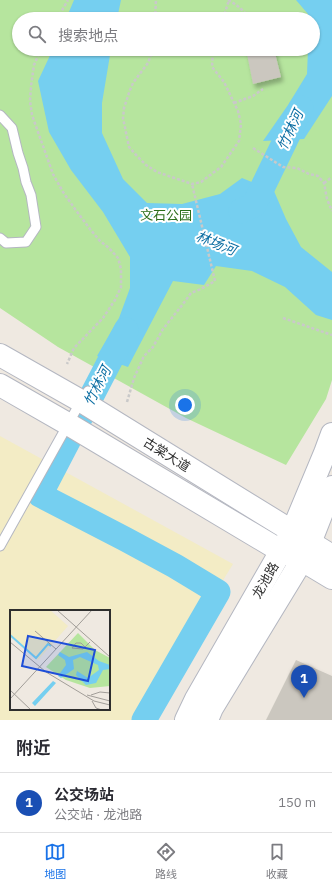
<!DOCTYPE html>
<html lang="zh">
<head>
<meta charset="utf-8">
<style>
	body { margin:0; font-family:"IBM Plex Sans","Noto Sans SC",sans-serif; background:#f7f7f7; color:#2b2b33 }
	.you { position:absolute; left:185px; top:405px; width:14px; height:14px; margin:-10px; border:3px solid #fff; border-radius:50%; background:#1a73e8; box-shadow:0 0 0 6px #1a73e833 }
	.badge { display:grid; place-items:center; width:26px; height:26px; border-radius:50%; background:#1a73e8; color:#fff; font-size:13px; font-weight:700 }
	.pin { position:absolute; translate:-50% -33px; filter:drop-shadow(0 1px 2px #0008) }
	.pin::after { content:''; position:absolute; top:21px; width:14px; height:12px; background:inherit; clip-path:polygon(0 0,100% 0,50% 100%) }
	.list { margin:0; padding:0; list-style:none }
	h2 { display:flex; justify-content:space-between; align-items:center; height:52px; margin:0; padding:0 16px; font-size:17px }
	h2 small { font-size:13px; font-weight:400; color:#7c7c81 }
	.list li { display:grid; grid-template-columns:26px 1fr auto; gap:12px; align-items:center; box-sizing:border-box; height:60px; padding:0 16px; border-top:1px solid #e1e1e2 }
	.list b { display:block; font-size:15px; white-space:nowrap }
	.list p { margin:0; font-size:13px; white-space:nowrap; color:#7c7c81 }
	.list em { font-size:13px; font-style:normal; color:#7c7c81 }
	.icon { flex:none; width:22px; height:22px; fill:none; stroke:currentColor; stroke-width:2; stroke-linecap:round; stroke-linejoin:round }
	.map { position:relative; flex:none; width:332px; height:720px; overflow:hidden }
	.search { position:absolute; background:#fff; box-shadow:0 1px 3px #0004; left:12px; right:12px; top:12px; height:44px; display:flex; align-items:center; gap:10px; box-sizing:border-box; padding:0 14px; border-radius:22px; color:#7c7c81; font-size:15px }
	.sheet { height:112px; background:#fff }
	nav { display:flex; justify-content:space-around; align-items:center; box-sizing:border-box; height:56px; border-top:1px solid #e1e1e2; background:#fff; font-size:11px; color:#7c7c81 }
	nav a { display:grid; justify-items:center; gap:2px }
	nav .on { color:#1a73e8 }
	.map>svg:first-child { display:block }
</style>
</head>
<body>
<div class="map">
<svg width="332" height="720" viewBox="0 0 332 720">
	<defs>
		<filter id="shadow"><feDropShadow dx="2.5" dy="4.5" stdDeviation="2" flood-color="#0004"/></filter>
	</defs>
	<rect width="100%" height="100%" fill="#efe9e1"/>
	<path fill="#b6e59e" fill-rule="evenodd" d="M0 0H332V380L326 399 286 465 186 418 58 347 0 308ZM19 19H313V49H19Z"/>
	<path fill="#f3ecc5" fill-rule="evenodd" d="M0 436 233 564 137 720H0ZM11 611H109V709H11Z"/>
	<g fill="#75cff0">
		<path d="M74 0H121L117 19H66Z"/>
		<path d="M296 0H332V96L304 139 263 141 288 105 307 74 308 49H313V19H308V14Z"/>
		<path d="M53 49H111L102 103V133L123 179 147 203 182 204 220 194 242 178 274 191 286 219 301 247 332 272V320L316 315 285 287 252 271 216 266 204 285 173 281 128 367 97 356 119 318 130 288V257L103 212 71 170 49 132 38 81Z"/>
	</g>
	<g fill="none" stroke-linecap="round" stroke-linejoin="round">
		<g stroke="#75cff0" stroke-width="25">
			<path d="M241 211 254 205 301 108"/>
			<path d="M126 330 40 495 125 539 175 566 218 592 144 720"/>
		</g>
	</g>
	<g fill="#cbc7bf" filter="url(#shadow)">
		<path d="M246 49H274L281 77 253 84Z"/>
		<path d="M296 660 332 676V720H266Z"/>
	</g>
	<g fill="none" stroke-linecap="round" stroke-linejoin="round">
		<g stroke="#b4b7c1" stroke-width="11">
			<g id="service">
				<path d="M0 115 12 128 18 153 23 168 26 182 31 195 36 227 26 242 6 243 0 238"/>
				<path d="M0 546 81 401 88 391"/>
			</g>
		</g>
		<g stroke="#b4b7c1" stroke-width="24">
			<g id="secondary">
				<path d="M0 355 81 401 332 556"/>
				<path d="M0 385 68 424 281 551 302 560 332 578"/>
				<path d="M186 720 196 699 292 532 325 453 332 434"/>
				<path d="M207 720 212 708 302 560 310 543 332 487"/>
			</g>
		</g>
		<g stroke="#c9c9c9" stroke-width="2.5" stroke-dasharray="3 2" stroke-linecap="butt">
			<path d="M228 0C237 5 244 10 249 19"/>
			<path d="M57 19 68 0"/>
			<path d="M155 19 156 0"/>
			<path d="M223 19 229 0"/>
			<path d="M41 49 34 65 31 86 30 101 32 115 38 132 53 174 63 192 75 209 90 229 100 241 109 248 118 258 121 269V287L115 300 103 318 74 348 67 364"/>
			<path d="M153 49 148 63 133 83 130 90 124 108 123 118 129 147 137 156 146 165 157 172 192 184 201 182 221 167 239 141 241 124 238 111 224 82 212 67 213 49"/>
			<path d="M234 103 253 96 263 89"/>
			<path d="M253 148 283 167 297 168 309 174 318 176 324 183 327 199 332 211"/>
			<path d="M324 183 332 177"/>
			<path d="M283 318 332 335"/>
			<path d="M127 402 134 378 144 356 153 347 163 329 183 304 191 293 201 289 215 281 192 184"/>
		</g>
		<use href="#service" stroke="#fff" stroke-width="9"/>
		<use href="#secondary" stroke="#fff" stroke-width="22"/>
	</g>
	<g text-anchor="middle" stroke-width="4" stroke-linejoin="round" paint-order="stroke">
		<g font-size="13" fill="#2c6e1b" stroke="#fff">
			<text x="166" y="220">文石公园</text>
		</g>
		<g font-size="13" fill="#2e2e2e" stroke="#fff">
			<text transform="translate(167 454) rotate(32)" y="5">古棠大道</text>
			<text transform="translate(265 580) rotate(-60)" y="5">龙池路</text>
		</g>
		<g font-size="14" font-style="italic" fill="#0d6fa3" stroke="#fff">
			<text transform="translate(290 130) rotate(-65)" y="5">竹林河</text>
			<text transform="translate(216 243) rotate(22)" y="5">林场河</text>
			<text transform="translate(97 386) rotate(-63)" y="5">竹林河</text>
		</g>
	</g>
	<g transform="translate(10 610)">
		<rect width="100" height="100" fill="#efe9e1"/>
		<path d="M68 23 85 40 100 48V76L80 78 56 70 36 57Z" fill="#b6e59e"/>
		<path d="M0 0H40L58 16 28 50 0 24Z" fill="#f3ecc5"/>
		<path d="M50 42 59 47 77 42 89 51 100 55V59L93 60 86 73 76 75 66 65 67 61 78 68 89 60 88 55 70 47 63 50 64 59 51 68 48 66 56 55 55 50 48 45ZM43 71 46 73 25 96 22 93Z" fill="#75cff0"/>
		<path fill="none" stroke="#75cff0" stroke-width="2" d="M0 25 26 48 38 34 41 36"/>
		<path fill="none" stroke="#a29e99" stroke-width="1" d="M47 0 100 47M25 21 46 39M0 32 36 62 84 91 100 95M75 37 71 33H66L62 38 73 39 80 32M0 80 21 100M77 85 100 91M81 85 90 82 100 83M0 89 82 0M82 91 86 98 92 100"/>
		<path fill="#1d4ed8" fill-opacity="0.15" stroke="#1d4ed8" stroke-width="2" d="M18 26 85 40 78 71 12 56Z"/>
		<rect width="100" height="100" fill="none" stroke="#2e2e2e" stroke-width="2"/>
	</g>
</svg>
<div class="you"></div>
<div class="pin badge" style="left:304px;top:698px;background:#1a4fb4">1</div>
<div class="search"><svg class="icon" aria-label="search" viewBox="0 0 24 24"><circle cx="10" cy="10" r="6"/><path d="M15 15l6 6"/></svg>搜索地点</div>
</div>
<section class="sheet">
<h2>附近<small></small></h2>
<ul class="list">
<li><span class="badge" style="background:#1a4fb4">1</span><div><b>公交场站</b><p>公交站 · 龙池路</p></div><em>150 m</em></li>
</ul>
</section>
<nav>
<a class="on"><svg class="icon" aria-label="map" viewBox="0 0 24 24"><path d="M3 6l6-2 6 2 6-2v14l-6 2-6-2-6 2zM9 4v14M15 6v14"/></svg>地图</a>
<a><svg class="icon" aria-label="directions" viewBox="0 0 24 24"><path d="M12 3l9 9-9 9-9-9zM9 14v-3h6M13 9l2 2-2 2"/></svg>路线</a>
<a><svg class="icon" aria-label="saved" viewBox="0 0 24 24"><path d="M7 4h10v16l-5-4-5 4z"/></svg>收藏</a>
</nav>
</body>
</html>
